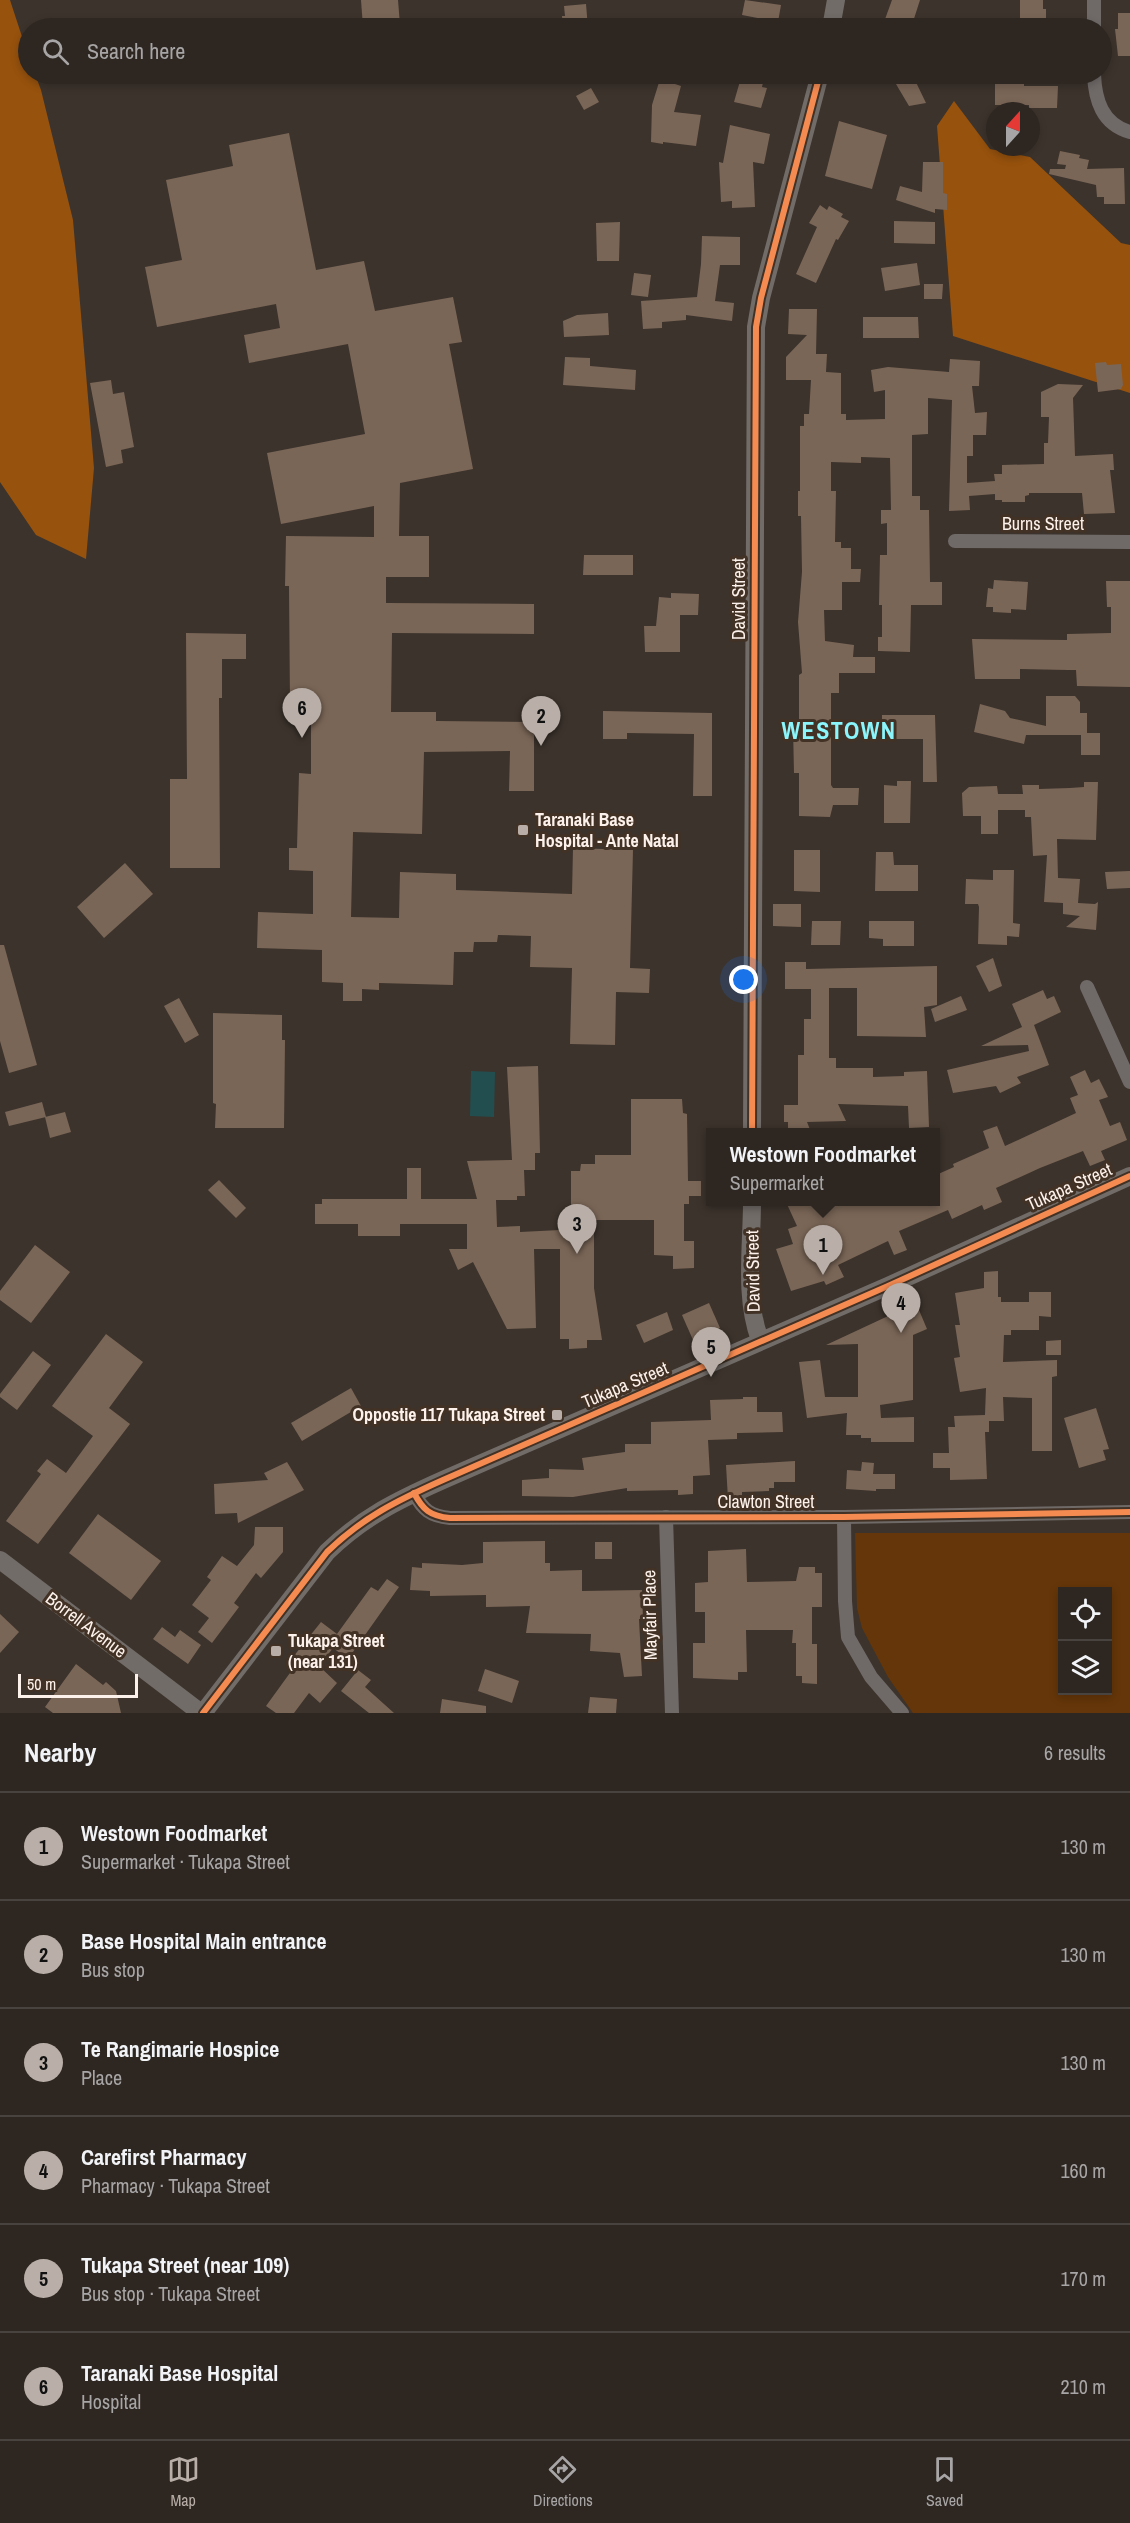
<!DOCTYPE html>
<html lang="en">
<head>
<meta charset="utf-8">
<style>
	body { margin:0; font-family:"Archivo Narrow",sans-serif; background:#352e2a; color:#f1f3f6 }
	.controls { position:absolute; right:18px; bottom:18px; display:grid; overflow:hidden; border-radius:0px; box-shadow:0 3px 9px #0003 }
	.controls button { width:54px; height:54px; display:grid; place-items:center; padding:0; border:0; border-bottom:2px solid #48433f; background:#2d2621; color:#f1f3f6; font:30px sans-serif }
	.compass { position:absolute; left:986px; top:102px; width:54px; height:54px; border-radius:50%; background:#2d2621; box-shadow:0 3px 9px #0003; rotate:21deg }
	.scale { position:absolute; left:18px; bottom:15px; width:120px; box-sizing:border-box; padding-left:6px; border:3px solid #fdf2eb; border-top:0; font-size:16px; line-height:21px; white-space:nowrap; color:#fdf2eb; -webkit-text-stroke:4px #423226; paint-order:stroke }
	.you { position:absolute; left:744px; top:980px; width:21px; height:21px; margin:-15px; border:4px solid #fff; border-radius:50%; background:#1a73e8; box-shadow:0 0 0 9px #1a73e833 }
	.badge { display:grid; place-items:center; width:39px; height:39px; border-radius:50%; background:#b9afa8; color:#111; font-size:20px; font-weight:700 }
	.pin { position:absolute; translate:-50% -50px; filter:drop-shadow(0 2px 3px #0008) }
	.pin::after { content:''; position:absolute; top:32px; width:21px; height:18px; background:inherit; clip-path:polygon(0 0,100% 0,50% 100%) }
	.popup { position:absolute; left:706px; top:1128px; width:234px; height:78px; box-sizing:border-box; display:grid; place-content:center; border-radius:0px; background:#2d2621; filter:drop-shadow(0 2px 4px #0005); font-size:20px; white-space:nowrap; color:#a7a5a5 }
	.popup b { font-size:22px; color:#f1f3f6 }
	.popup::after { content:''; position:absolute; left:50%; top:100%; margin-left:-12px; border:12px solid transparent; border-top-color:#2d2621 }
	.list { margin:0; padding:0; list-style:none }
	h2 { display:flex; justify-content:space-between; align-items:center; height:78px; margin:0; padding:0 24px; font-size:26px }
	h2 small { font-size:20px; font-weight:400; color:#a7a5a5 }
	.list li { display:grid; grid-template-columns:39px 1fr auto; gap:18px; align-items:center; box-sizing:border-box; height:108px; padding:0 24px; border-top:2px solid #48433f }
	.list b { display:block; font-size:22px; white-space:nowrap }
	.list p { margin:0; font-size:20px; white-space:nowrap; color:#a7a5a5 }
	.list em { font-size:20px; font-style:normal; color:#a7a5a5 }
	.icon { flex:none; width:33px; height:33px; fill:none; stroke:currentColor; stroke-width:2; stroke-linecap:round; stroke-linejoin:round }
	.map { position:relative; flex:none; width:1130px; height:1713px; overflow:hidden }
	.search { position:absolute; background:#2d2621; box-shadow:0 3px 9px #0003; left:18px; right:18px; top:18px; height:66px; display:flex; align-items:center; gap:15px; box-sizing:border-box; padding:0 21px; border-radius:33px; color:#a7a5a5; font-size:22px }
	.sheet { height:726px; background:#2d2621 }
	nav { display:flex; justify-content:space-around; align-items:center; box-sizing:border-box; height:84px; border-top:2px solid #48433f; background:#2d2621; font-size:16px; color:#a7a5a5 }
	nav a { display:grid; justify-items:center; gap:3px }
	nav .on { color:#b9afa8 }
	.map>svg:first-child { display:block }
</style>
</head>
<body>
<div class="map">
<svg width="1130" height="1713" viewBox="0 0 1130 1713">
	<rect width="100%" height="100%" fill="#3c332c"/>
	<path fill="#653609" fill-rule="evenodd" d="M855 1533H1130V1713H913L888 1677 862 1628 857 1608ZM1062 1592H1108V1690H1062Z"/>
	<g fill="#97520d">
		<path d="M0 0H10L28 55V74H35L41 90 73 220 94 468 86 559 36 535 0 482Z"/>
		<path d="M954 101 990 149 1030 157 1121 243 1130 245V393L953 336 937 126Z"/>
	</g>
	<path fill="#234e4f" d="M471 1071 495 1072 494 1117 470 1116Z"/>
	<g fill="#7a6657">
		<path d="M361 0H398L400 25 363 27Z"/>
		<path d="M745 0 781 5 778 22 742 15Z"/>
		<path d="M892 0H920L911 28 884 22Z"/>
		<path d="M1020 0H1043V9H1046V28H1020Z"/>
		<path d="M586 4 588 28H563L562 16H565L564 6Z"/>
		<path d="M1118 13H1130V56H1118L1115 29H1118Z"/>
		<path d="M742 74H765L762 87 767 88 761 108 734 102Z"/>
		<path d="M890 74H912L926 103 909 106Z"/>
		<path d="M660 79 681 86 674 112 701 115 696 146 663 142V144L651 142 652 105Z"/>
		<path d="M995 83H1024V86H1058L1057 108H1029V105H995Z"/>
		<path d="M591 88 599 102 584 110 576 96Z"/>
		<path d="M839 121 887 135 872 189 825 176Z"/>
		<path d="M730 125 770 134 764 164 753 162 755 207 732 208V201L721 202 719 162 723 163Z"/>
		<path d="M289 133 316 270 364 261 375 311 453 297 462 342 449 344 473 469 400 483 399 536H429V577H386V603L534 604V634L392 633 391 712H436V721L534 722V791H509L510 751 424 752 422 834 353 832 351 917 399 918 400 872 456 874V890L572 894 573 848 633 850 630 968 650 969 649 993 616 992 615 1045 570 1044 572 968 530 967 531 936 498 935 497 942H474L473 952H454L453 985 379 983V990L362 989V1001H343V983L322 982V950L257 948 258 912 313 914V871L289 870V848H297L299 773 311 774V705L290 704 289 586H285L286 536 374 537V506L281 524 267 453 365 434 348 344 249 363 244 335 280 328 276 304 157 327 145 267 182 260 166 180 233 166 229 145Z"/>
		<path d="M1060 151 1080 155 1079 158 1089 160 1087 169 1124 168 1125 204H1104V197H1097L1096 185 1049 174 1050 169H1065L1066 165 1057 164Z"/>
		<path d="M923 162H943V193L947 194V210L935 209V213L896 200 900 186 922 192Z"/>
		<path d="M820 205 827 210 829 206 843 214 841 217 849 221 838 240 836 239 816 283 796 274 817 227 809 223Z"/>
		<path d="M894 221 935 222V244L894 243Z"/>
		<path d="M620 222 619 261H597L596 223Z"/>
		<path d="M702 236 740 237V265H720L715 301 734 303 732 321 686 315V320L662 322V328L643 329 641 301 697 297 701 264Z"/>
		<path d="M917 263 920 285 885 291 881 268Z"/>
		<path d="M634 273 651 275 648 297 631 295Z"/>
		<path d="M924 284H943L942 299H924Z"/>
		<path d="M789 309H817L816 354H827L826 372 841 373V414H846V420L885 419V390L874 392 871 370 888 367 949 372 950 359 980 361 979 386H972L975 413 987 412 986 435H973V456H967V483L995 481 994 474H1002V465L1044 464V443H1048L1049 417H1041V392L1058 384 1083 385 1073 398 1075 456 1113 454 1114 470H1110L1115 513 1084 514 1082 493H1029V495L1025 496V502H1002V500H995V494L969 496 970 510 949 511 952 400 928 398V434L912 435V496H920V510H929L930 582H942V605H911L910 652 878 651V637H882V605H879L880 555H887V523L881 524V510H891L890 458 861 457V463L831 462V491H836L835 542H841V548H851V569H861L860 582H842V610H824L825 641 854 645 853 657H875V673H839V693H831V785L833 788H859L858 805H833L830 817 799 816V773H794L793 727H799V675L802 673 798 622 802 572 801 516H798V491H800V426H804V414H809L811 380H786V357L807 335 788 334Z"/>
		<path d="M608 313 609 335 564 337 563 321 577 315Z"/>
		<path d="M863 317H918L919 338H863Z"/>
		<path d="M565 357 590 358V366L636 370 635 390 563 385Z"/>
		<path d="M1106 362 1107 365 1121 364 1123 385 1121 389 1098 392 1095 363Z"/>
		<path d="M111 380 113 394 124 392 134 447 121 450 123 463 106 467 90 383Z"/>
		<path d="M584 555H633V575H583Z"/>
		<path d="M994 580 1028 582 1026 610 1011 609V613L993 612V607H986L988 588 993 589Z"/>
		<path d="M1106 581H1130V687L1077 686 1076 670H1068L1020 669V679H975L972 639 1067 640V634L1111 633V607H1107Z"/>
		<path d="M671 593 699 594 698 615H680V652H645L644 626H656L659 597 671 598Z"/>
		<path d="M186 633 246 634V659H222V698H219L220 868H170V779H187Z"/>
		<path d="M1046 696H1075L1080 702V713H1087V733H1100V755H1081V735H1026L1024 744 974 732 980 704 1005 711 1010 718 1046 726Z"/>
		<path d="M603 711 712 713V796H693L694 734 627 733V739H603Z"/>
		<path d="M882 715H935L937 782H923V739H882Z"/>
		<path d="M897 781H911L910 823H884V785L897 786Z"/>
		<path d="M1084 782H1098L1096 840 1057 839 1058 878 1080 879 1078 903 1095 904 1098 902 1096 930 1066 927 1080 916 1063 914V903L1044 902 1047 855 1033 856 1031 817H1025V810H998V834H981V816H963L962 793 969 787 997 786 998 794H1023L1022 785H1039V789L1070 788 1084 787Z"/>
		<path d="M794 850H820V892L794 891Z"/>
		<path d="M876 852H893L894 865H918V891H875Z"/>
		<path d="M125 863 153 894 104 938 77 907Z"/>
		<path d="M993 870H1014L1013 923 1020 924 1019 937 1007 936V945L978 944 979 907 978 904H965L966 879 993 880Z"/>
		<path d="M1130 871V888L1107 889 1105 872Z"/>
		<path d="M773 904H801V927L773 926Z"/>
		<path d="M812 921H841L840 945H811Z"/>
		<path d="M869 921H914V946H883V939L869 938Z"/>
		<path d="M0 945H4L37 1065 9 1073 0 1041Z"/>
		<path d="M993 958 1002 986 989 992 976 966Z"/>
		<path d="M785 962H806V969L937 966V1005L924 1007 926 1037 857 1036V988H829V1058H836V1068H873V1077L904 1076V1072L927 1071 929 1127 909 1128 908 1106 838 1104 846 1121 807 1122 811 1132H788V1122H784V1105H798V1055H804V1019H811V989H785Z"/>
		<path d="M1043 990 1047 999 1054 996 1061 1012 1034 1025 1049 1065 1017 1077 1021 1083 1000 1093 996 1086 953 1093 947 1070 1029 1051 1028 1045 981 1046 1022 1027 1012 1004Z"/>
		<path d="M961 996 967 1010 935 1022 931 1009Z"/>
		<path d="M179 998 199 1035 185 1043 164 1006Z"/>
		<path d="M213 1013 282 1015V1040H285L284 1128H215L216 1104 213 1103Z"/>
		<path d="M538 1066 540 1153H535V1170H524L525 1196H517V1200H496L497 1227 520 1226V1232L560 1230V1214H571V1171H580L581 1164H595V1155H631V1099H682L683 1113 687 1114 688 1181H701V1196H689V1204H684V1241H694V1268L673 1269V1256L654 1255V1220H594V1288L602 1340H587V1348L569 1349V1339H560V1249H534L536 1328 507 1329 473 1262 458 1270 449 1249H467V1224H400V1236H358V1224H315V1204H322V1199H407V1168H421V1199H477L467 1161 512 1160 507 1067Z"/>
		<path d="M1085 1070 1091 1083 1099 1079 1108 1097 1099 1100 1110 1126 1120 1122 1127 1140 1101 1151 1105 1160 1090 1166 1083 1151 1040 1168 996 1188 1002 1202 984 1210 982 1205 952 1219 948 1210 899 1231 907 1250 894 1255 888 1241 838 1265 844 1277 826 1285 824 1281 791 1291 776 1249 793 1244 788 1229 797 1226 786 1202H936V1175L954 1167 953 1164 989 1148 983 1131 997 1126 1005 1146 1076 1113 1070 1098 1078 1095 1070 1077Z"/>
		<path d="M42 1102 46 1117 9 1126 5 1112Z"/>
		<path d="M65 1112 71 1132 50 1138 45 1117Z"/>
		<path d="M219 1180 246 1208 236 1218 208 1190Z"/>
		<path d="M35 1245 70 1272 31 1323 0 1300V1291Z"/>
		<path d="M998 1271V1297H1001V1302H1029V1292H1051V1317L1039 1316V1330H1011V1335H1004L1003 1362 1057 1360V1376L1052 1377V1451H1032V1398L1003 1397 1004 1421H989V1432H985L987 1479 950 1480V1468H933V1453H949L948 1427H955L954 1416 985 1415 986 1388 960 1392 954 1358 960 1357 955 1325H960L955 1293 984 1288V1272Z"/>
		<path d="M709 1303 720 1328 693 1340 682 1315Z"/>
		<path d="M916 1303 927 1329 913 1335V1400L880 1405 881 1418 914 1417V1442H871V1438H861V1435H846L847 1413 807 1418 799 1362 820 1360 825 1397H858V1344L826 1345Z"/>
		<path d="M667 1312 673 1330 644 1343 636 1325Z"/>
		<path d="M106 1334 143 1362 109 1408 130 1424 38 1544 6 1521 41 1474 37 1471 47 1459 66 1473 93 1436 52 1406Z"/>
		<path d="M1061 1340V1355H1046V1341Z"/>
		<path d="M33 1351 51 1365 17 1410 0 1397V1394Z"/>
		<path d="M351 1388 361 1406 302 1441 291 1423Z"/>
		<path d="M743 1397H757V1412H782L783 1432 737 1433V1439L708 1440 710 1475 693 1476V1494L678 1495V1490L627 1491V1488L573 1497 522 1496V1480L549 1478V1469L584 1470 582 1458 625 1452V1444H651V1422L711 1420 710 1400 743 1399Z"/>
		<path d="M1096 1408 1109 1449 1103 1450 1106 1460 1079 1468 1064 1418Z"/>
		<path d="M795 1461V1482H774V1488H769V1491L742 1492V1498L728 1499 726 1465Z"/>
		<path d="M287 1462 304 1490 238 1523 237 1513 215 1514 214 1484 268 1480 264 1473Z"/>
		<path d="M862 1462 874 1463 873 1474H895V1489H876V1491L846 1489 847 1470 861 1471Z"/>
		<path d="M98 1514 161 1561 131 1600 69 1553Z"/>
		<path d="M255 1527H283V1552L261 1578 256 1573 234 1603 239 1607 212 1643 198 1632 209 1618 192 1605 211 1580 207 1577 222 1556 237 1566 254 1545Z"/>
		<path d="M545 1541V1563H550V1571L582 1570V1591L642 1590 643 1619H639L642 1676 624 1677 620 1653 590 1651 591 1634 526 1633 530 1606 486 1607V1595L430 1596V1591L410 1590 412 1567 422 1568V1563L462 1565 483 1563V1542Z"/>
		<rect x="595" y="1542" width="17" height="17"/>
		<path d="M746 1549 747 1582 796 1581 799 1567H815V1573H822V1607H812V1644H817V1684L802 1683V1676H796V1643H792L793 1630H746L747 1672H738V1680L693 1678V1643H705V1612H695V1583L708 1582V1551Z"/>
		<path d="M387 1579 399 1587 348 1659 333 1648 319 1666 337 1683 320 1703 309 1693 294 1713H276L266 1706 295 1666 289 1662 321 1622 337 1634 371 1587 378 1591Z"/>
		<path d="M0 1614 19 1632 0 1653Z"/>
		<path d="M162 1627 175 1637 180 1630 201 1645 188 1664 153 1639Z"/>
		<path d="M76 1664 103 1685 106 1682 116 1691 121 1713H53L45 1707Z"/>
		<path d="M485 1669 519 1681 512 1703 478 1691Z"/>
		<path d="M358 1670 371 1680 365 1687 394 1713H369L341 1691Z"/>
		<path d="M590 1697 617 1699 616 1713H588Z"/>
		<path d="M442 1699 486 1706V1713H440Z"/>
	</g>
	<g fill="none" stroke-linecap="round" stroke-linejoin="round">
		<g stroke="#6f6a68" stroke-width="14">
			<path d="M1094 0V28"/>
			<path d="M1094 74C1095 100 1102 124 1130 132"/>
			<path d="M955 541 1130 542"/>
			<path d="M1087 987 1130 1082"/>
			<path d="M414 1493C423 1510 430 1516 450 1518L844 1517 1130 1512"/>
			<path d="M666 1517 672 1713"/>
			<path d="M844 1517 845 1601 848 1637 871 1677 902 1713"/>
		</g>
		<g stroke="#726c68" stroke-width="18">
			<path d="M831 28 836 0"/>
			<path d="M752 1132 756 327 761 298 820 74"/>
			<path d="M752 1202C752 1246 744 1298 760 1340"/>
			<path d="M0 1560 201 1713"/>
			<path d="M203 1713 327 1552C363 1517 398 1500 443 1480L888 1286 1130 1176"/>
		</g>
		<g stroke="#423226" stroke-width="10">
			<g id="cycleway">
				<path d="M752 1132 756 327 761 298 820 74"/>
				<path d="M414 1493C423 1510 430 1516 450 1518L844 1517 1130 1512"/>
				<path d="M203 1713 327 1552C363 1517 398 1500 443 1480L888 1286 1130 1176"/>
			</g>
		</g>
		<use href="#cycleway" stroke="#f68b52" stroke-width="6"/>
	</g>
	<g fill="#b9afa8" stroke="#423226" stroke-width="2">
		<rect x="517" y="824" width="12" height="12" rx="3"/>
		<rect x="551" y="1409" width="12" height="12" rx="3"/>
		<rect x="270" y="1645" width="12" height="12" rx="3"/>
	</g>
	<g text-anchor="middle" stroke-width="6" stroke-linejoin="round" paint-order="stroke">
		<g font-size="18" fill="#fdf2eb" stroke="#423226">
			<text x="1043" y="530">Burns Street</text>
			<text transform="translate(739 599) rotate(-90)" y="6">David Street</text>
			<text transform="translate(1069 1187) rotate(-24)" y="6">Tukapa Street</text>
			<text transform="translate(753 1271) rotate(-91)" y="6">David Street</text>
			<text transform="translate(625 1385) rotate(-23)" y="6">Tukapa Street</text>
			<text x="766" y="1508">Clawton Street</text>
			<text transform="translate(650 1615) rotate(-91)" y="6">Mayfair Place</text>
			<text transform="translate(86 1625) rotate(37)" y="6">Borrell Avenue</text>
		</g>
		<g font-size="18" font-weight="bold" fill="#fdf2eb" stroke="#423226" text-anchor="start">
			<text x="535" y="826">Taranaki Base<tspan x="535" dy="21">Hospital - Ante Natal</tspan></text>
			<text x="545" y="1421" text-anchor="end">Oppostie 117 Tukapa Street</text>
			<text x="288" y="1647">Tukapa Street<tspan x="288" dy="21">(near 131)</tspan></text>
		</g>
		<g font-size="24" font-weight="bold" letter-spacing="1.5" fill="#8af6fb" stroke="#423226">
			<text x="839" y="739">WESTOWN</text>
		</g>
	</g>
</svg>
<div class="controls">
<button><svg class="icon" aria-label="locate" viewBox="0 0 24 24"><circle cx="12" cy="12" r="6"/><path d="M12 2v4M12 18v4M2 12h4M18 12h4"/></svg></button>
<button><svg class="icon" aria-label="layers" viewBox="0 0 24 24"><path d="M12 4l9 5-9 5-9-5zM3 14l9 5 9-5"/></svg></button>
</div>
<svg class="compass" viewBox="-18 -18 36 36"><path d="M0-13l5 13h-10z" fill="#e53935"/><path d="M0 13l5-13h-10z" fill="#a7a5a5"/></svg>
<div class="scale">50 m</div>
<div class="you"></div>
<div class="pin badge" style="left:823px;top:1275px">1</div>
<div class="popup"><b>Westown Foodmarket</b>Supermarket</div>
<div class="pin badge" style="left:541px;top:746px">2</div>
<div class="pin badge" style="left:577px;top:1254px">3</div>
<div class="pin badge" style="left:901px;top:1333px">4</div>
<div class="pin badge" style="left:711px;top:1377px">5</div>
<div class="pin badge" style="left:302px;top:738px">6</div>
<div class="search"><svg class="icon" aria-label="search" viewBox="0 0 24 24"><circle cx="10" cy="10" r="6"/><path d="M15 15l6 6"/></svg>Search here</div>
</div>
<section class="sheet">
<h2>Nearby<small>6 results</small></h2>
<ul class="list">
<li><span class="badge">1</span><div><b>Westown Foodmarket</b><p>Supermarket · Tukapa Street</p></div><em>130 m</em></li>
<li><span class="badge">2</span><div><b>Base Hospital Main entrance</b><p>Bus stop</p></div><em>130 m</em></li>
<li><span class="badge">3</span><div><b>Te Rangimarie Hospice</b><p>Place</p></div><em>130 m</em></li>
<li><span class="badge">4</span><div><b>Carefirst Pharmacy</b><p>Pharmacy · Tukapa Street</p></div><em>160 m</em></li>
<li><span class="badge">5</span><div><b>Tukapa Street (near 109)</b><p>Bus stop · Tukapa Street</p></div><em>170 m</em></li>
<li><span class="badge">6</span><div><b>Taranaki Base Hospital</b><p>Hospital</p></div><em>210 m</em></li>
</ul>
</section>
<nav>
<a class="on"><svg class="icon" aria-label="map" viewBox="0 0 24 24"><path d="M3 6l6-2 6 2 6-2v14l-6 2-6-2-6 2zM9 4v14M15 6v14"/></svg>Map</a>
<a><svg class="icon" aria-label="directions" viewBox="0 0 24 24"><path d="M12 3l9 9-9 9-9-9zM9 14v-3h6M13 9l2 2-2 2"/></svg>Directions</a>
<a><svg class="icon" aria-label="saved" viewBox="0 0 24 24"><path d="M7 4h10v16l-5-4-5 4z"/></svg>Saved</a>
</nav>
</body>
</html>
